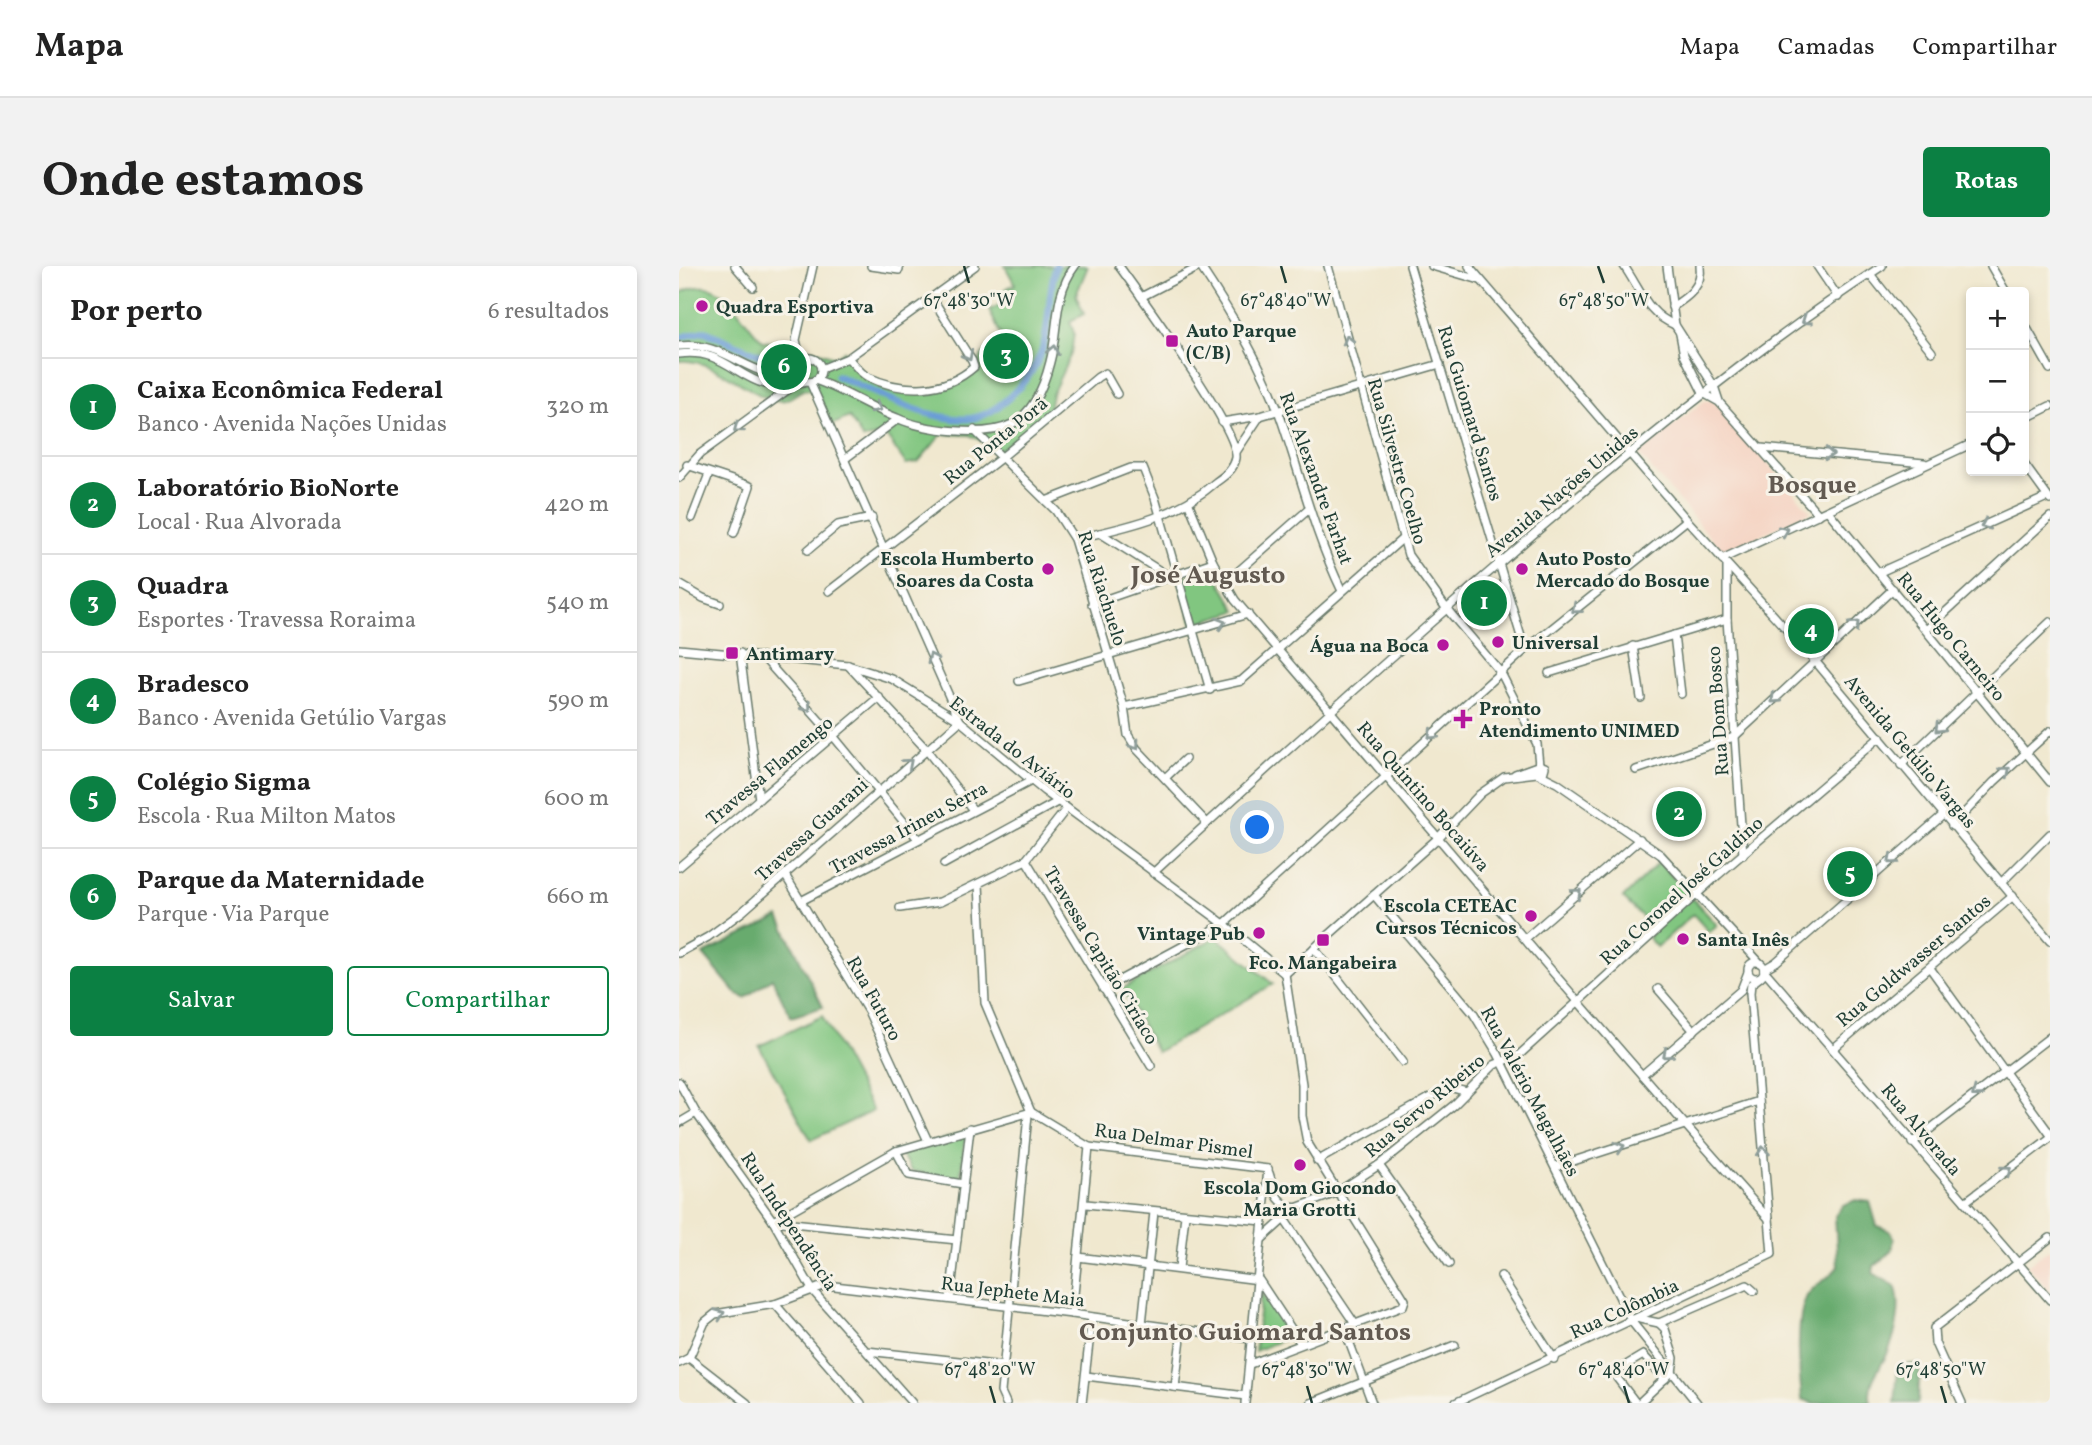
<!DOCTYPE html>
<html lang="pt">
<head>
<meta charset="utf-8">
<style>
	body { margin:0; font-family:Vollkorn,serif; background:#f2f2f2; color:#222 }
	.controls { position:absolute; right:21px; top:21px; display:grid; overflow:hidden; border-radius:7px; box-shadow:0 4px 10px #0003 }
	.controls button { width:63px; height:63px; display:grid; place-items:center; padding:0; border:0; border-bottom:2px solid #e0e0e0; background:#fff; color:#222; font:35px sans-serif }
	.you { position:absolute; left:579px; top:562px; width:24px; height:24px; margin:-18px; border:5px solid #fff; border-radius:50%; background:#1a73e8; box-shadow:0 0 0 10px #1a73e833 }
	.badge { display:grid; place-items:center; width:46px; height:46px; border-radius:50%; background:#0b8043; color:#fff; font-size:23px; font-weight:700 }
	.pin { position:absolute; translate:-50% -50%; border:4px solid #fff; box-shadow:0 2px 7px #0006 }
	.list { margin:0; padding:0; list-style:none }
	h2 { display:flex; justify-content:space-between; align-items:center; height:91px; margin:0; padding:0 28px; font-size:30px }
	h2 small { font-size:23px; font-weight:400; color:#767676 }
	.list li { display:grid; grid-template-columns:46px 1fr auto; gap:21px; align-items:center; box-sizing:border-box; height:98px; padding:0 28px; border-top:2px solid #e0e0e0 }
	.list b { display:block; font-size:26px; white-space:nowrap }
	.list p { margin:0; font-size:23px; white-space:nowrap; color:#767676 }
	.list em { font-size:23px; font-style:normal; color:#767676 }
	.actions { display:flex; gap:14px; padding:21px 28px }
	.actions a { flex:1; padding:16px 0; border:2px solid #0b8043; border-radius:7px; text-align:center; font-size:24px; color:#0b8043 }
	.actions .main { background:#0b8043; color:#fff }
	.icon { flex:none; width:38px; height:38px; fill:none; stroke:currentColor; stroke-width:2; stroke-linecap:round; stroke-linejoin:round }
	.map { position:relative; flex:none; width:1371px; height:1137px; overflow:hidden; border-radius:7px }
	header { display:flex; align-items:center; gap:42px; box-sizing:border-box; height:98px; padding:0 35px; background:#fff; border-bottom:2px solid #e0e0e0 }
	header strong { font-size:33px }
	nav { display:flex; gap:38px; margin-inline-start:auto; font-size:24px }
	.intro { display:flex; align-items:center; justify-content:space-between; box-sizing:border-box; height:168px; padding:0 42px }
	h1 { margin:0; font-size:49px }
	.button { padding:18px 32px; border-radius:7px; background:#0b8043; color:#fff; font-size:24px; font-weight:700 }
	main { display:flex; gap:42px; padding:0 42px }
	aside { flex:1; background:#fff; border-radius:7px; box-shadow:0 4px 10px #0003 }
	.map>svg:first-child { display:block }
</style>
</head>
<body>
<header>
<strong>Mapa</strong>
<nav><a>Mapa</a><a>Camadas</a><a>Compartilhar</a></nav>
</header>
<div class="intro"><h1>Onde estamos</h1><a class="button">Rotas</a></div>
<main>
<aside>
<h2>Por perto<small>6 resultados</small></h2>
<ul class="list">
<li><span class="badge">1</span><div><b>Caixa Econômica Federal</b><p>Banco · Avenida Nações Unidas</p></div><em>320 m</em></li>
<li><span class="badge">2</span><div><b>Laboratório BioNorte</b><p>Local · Rua Alvorada</p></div><em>420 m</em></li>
<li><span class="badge">3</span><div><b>Quadra</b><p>Esportes · Travessa Roraima</p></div><em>540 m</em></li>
<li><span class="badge">4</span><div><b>Bradesco</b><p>Banco · Avenida Getúlio Vargas</p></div><em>590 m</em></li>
<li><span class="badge">5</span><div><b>Colégio Sigma</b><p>Escola · Rua Milton Matos</p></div><em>600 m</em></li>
<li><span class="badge">6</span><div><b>Parque da Maternidade</b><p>Parque · Via Parque</p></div><em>660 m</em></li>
</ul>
<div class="actions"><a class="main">Salvar</a><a>Compartilhar</a></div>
</aside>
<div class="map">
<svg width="1371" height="1137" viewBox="0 0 1371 1137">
	<rect width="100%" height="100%" fill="#f7f3e8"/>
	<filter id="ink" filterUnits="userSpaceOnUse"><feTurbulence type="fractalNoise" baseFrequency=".0143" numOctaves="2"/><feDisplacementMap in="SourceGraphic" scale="14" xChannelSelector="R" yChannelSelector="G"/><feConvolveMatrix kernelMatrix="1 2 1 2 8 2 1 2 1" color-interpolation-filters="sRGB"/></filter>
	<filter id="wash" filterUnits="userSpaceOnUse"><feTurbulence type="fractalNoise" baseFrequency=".00686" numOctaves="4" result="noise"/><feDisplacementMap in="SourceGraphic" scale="28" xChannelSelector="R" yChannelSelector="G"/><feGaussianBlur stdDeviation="1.57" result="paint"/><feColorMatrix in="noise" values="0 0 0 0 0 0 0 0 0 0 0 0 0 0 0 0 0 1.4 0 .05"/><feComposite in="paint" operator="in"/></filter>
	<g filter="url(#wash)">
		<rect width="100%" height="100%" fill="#f0e8cf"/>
		<g fill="#f5d3c2">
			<path d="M1025 135H1034L1132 246 1044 286 960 188Z"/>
			<path d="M1371 983V1025L1348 999Z"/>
		</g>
		<g fill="#81c680" stroke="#50825a" stroke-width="2">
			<path d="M326 0H409L397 29 405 48 391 55 395 67 392 88 373 128 370 144 321 184 291 169 263 168 239 196 227 198 206 168 184 173 170 151 153 159 138 126 126 123C120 125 113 132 106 134 78 140 40 91 0 95V28C43 2 58 51 84 75L135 84 155 91 165 85C173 104 186 112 205 118 237 128 270 129 296 104 300 100 300 94 303 89 308 83 318 78 324 73L310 44 323 38 325 24 336 18Z"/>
			<path d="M533 302 558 345 514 358 500 313Z"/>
			<path d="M980 596 1038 659 1030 666 1014 648 978 681 969 672 976 663 944 632Z"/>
			<path d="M537 671 594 718 478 786 443 723Z"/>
			<path d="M143 750 194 845 132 874 80 780Z"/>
			<path d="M287 866 281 914 232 905 222 887Z"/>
			<path d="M582 1027 613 1070 576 1085Z"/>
		</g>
		<g fill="#68ab6e" stroke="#447451" stroke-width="2">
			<path d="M100 651 144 741 112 751 93 712 66 732 56 726 24 688Z"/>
			<path d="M1177 934 1191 936 1198 960 1211 965 1215 972 1213 985 1195 1000 1194 1007 1216 1020C1224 1039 1217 1068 1209 1086 1201 1103 1187 1117 1192 1137H1134L1123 1133C1120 1109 1116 1051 1128 1030 1135 1017 1152 1013 1159 1000L1156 950 1164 939Z"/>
			<path d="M1232 1098H1241L1239 1137H1216L1219 1101Z"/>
		</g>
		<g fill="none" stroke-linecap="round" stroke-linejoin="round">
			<g stroke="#6b9dd6" stroke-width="7">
				<path d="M0 72 25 65 89 93 113 99"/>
				<path d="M158 110C198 126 242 153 286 153 316 153 350 115 361 90 372 63 368 29 377 0"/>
			</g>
		</g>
	</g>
	<g filter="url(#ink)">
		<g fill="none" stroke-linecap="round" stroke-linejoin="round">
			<g stroke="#68796a" stroke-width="10">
				<g id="minor">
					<path d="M56 0 74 21"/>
					<path d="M192 0 220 4"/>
					<path d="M521 0C551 45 582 96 600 147 621 207 635 267 663 325"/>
					<path d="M649 0 729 289 767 342 822 407 858 478 860 499"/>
					<path d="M731 0 846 384"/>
					<path d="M753 0 801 14"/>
					<path d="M790 0 1008 254 1137 396 1371 675"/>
					<path d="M945 0C961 23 968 48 996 59"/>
					<path d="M988 0 996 59 1035 120 1040 135"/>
					<path d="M1138 0 1159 31"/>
					<path d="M1312 0 1327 26"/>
					<path d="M1191 8 1253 86"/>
					<path d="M462 31 522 0"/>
					<path d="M993 41C1009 31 1024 20 1021 0"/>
					<path d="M1345 57 1371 103"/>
					<path d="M1001 68 1005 89 1024 127 1040 136 1140 249"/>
					<path d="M0 80C50 74 71 117 118 108"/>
					<path d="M0 88C57 80 63 135 128 116"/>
					<path d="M169 92C175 98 182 108 189 111 223 127 266 127 295 101L293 95 253 32"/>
					<circle cx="130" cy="104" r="12"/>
					<path d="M122 95 117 74 134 0"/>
					<path d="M142 103 169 92 296 0"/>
					<path d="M136 114C165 124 190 141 218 152 244 164 307 172 333 158 355 146 365 120 371 96 380 63 374 29 396 0"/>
					<path d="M1345 153 1371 140"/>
					<path d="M543 156 581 150 761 98"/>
					<path d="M295 164 377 245 395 273 445 441 449 469 458 483 528 557"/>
					<path d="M1082 182 1245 197"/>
					<path d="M557 186 581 150"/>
					<path d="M167 192 219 153"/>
					<path d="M1345 198 1371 234"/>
					<path d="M8 199 71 220 55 267"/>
					<path d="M0 212 21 188 114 120 118 108"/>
					<path d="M367 235 452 202H464L476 232 531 424"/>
					<path d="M510 238 534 296 556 334C734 541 908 750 1090 953"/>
					<path d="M1149 245 1371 516"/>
					<path d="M13 252 30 208"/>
					<path d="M421 267 489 310"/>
					<path d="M395 273C447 261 496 252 537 216 546 210 555 203 557 192 561 165 460 28 440 0"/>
					<path d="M129 284 159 259 193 252"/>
					<path d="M1043 293 1292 178"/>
					<path d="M1048 300V353L1064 589"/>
					<path d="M1201 306 1368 231"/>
					<path d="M546 317 630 243"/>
					<path d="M0 318 24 332 41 338"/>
					<path d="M150 325 322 192 419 111 426 107 438 128"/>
					<path d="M413 338 534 296"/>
					<path d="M1248 363 1371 251"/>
					<path d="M995 369 1002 428"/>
					<path d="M954 380 962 432"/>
					<path d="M0 383 169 399 213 413 281 455 365 525 545 658 606 708"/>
					<path d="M61 387 80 533"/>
					<path d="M83 390 155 471 239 573"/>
					<path d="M169 399 246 482 294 544"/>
					<path d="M870 407 1048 353"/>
					<path d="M340 415 569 348"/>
					<path d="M445 441 562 415 723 273"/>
					<path d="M1222 499 1371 356"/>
					<path d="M957 504 1055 471 1214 323"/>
					<path d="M836 508 858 500"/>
					<path d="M864 508 866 501 860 499 858 507 878 517 982 589 1081 697"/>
					<path d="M486 512 506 493"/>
					<path d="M1273 560 1315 516 1371 465"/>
					<path d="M347 594 472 800"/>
					<path d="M265 598 380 535"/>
					<path d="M0 601 200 431"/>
					<path d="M474 607C588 502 704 397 822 296 944 191 1068 88 1203 0"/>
					<path d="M106 609 190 747 249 875"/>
					<path d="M1323 616 1371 568"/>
					<path d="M300 618 306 737 352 846"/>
					<path d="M695 629 794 747 819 788 953 1056 1018 1137"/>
					<path d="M122 635 352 515"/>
					<path d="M221 642 261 636 347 594 388 542"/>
					<path d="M847 672 961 573"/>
					<path d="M635 682 724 796"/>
					<path d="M0 687 29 671 63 646 281 455 131 116"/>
					<circle cx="1077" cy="704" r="8"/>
					<path d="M1251 702 1371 868"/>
					<path d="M1085 703 1097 696 1264 549"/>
					<path d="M1085 704 1371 1034"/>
					<path d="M606 708 759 572 801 528 825 511 858 507"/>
					<path d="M424 723 545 658 846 384 1008 254"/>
					<path d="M979 723 1015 765"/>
					<path d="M1155 782 1334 630"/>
					<path d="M963 809 1062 724 1069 706"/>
					<path d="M0 816 17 847 94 955 134 1025 233 1137"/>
					<path d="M352 846 410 881 589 903"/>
					<path d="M0 857 17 847"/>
					<path d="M1233 877 1371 771"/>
					<path d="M217 885 230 909 284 918"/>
					<path d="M638 895 770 821 788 826"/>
					<path d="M700 899 770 998"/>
					<path d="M876 901 1080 835"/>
					<path d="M590 907C596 925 596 938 617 942"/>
					<path d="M1286 936 1371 872"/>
					<path d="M407 938 584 955"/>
					<path d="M605 953 676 1058"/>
					<path d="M94 955 217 885 352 846"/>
					<path d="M94 955 278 974"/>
					<path d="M583 973 617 942 657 927 700 899 775 839 815 799 840 789 1039 609 1201 471"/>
					<path d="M399 991 580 1014 621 1076"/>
					<path d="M500 1002 506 949"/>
					<path d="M822 1010 875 1093"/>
					<path d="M271 1033 291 862"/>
					<path d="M96 1038 182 1137"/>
					<path d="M393 1048 410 881"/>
					<path d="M980 1057 1068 1019 1075 1025"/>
					<path d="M463 1058 475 946"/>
					<path d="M665 1062 693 1137"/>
					<path d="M188 1085 326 1100"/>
					<path d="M10 1092 68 1137"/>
					<path d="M0 1097 10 1092 26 1056 36 1048 96 1038 147 1019 393 1048 572 1073"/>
					<path d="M571 1098 724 1040 726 1034 628 876 623 850V818L606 708"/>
					<path d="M407 1110 567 1130"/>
					<path d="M496 1121 503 1064"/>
					<path d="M327 1137 322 1126 349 849"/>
					<path d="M403 1137 413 1051"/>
					<path d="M566 1137 589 903"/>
					<path d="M632 1137 776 1079"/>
					<path d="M776 1137 1093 988 1071 727 1072 718 1080 712"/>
					<path d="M957 1137 938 1112 939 1104 964 1089 986 1113"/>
					<path d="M960 1137 993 1106 995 1092 986 1063 980 1057 961 1053"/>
					<path d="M1283 1137 1256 1077 1255 1062 1371 972"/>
				</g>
			</g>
			<use href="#minor" stroke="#fff" stroke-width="7"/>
		</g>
		<defs><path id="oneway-chevron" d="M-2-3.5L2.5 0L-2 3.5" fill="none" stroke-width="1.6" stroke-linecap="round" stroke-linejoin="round" transform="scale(1.75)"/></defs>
		<g stroke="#8f9e9a">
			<use href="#oneway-chevron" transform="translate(1127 54) rotate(145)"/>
			<use href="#oneway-chevron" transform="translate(669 74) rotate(-105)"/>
			<use href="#oneway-chevron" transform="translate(374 84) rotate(-79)"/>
			<use href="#oneway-chevron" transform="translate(289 90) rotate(62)"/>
			<use href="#oneway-chevron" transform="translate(198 142) rotate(27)"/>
			<use href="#oneway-chevron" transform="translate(59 162) rotate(144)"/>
			<use href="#oneway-chevron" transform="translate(1150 188) rotate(5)"/>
			<use href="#oneway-chevron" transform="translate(1306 259) rotate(156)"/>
			<use href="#oneway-chevron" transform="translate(1105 265) rotate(-24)"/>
			<use href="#oneway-chevron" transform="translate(897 343) rotate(141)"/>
			<use href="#oneway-chevron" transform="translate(542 357) rotate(-17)"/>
			<use href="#oneway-chevron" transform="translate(1176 359) rotate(-43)"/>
			<use href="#oneway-chevron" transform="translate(253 392) rotate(-115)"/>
			<use href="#oneway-chevron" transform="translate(1096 433) rotate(137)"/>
			<use href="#oneway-chevron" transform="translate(128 441) rotate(48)"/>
			<use href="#oneway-chevron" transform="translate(1260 462) rotate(136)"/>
			<use href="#oneway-chevron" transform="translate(753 469) rotate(138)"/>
			<use href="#oneway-chevron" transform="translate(456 479) rotate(54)"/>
			<use href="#oneway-chevron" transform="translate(229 497) rotate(-41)"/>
			<use href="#oneway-chevron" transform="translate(1327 505) rotate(-40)"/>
			<use href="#oneway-chevron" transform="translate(1213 594) rotate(139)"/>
			<use href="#oneway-chevron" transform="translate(898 627) rotate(-41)"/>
			<use href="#oneway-chevron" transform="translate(988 788) rotate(139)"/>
			<use href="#oneway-chevron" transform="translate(1297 827) rotate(142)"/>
			<use href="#oneway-chevron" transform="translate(941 881) rotate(-18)"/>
			<use href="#oneway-chevron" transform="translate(1084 885) rotate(-95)"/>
			<use href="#oneway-chevron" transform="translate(1328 904) rotate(-37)"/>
			<use href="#oneway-chevron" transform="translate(41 1048) rotate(-21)"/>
		</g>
	</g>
	<path fill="none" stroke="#1f3d34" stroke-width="2.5" d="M285 0 290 17M602 0 607 17M919 0 925 17M311 1120 316 1137M628 1120 633 1137M945 1120 950 1137M1262 1120 1267 1137"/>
	<g fill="#b5179e" stroke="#f7f3e8" stroke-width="2.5">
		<circle cx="23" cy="40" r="7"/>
		<rect x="486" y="68" width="14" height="14" rx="3.5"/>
		<circle cx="369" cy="303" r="7"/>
		<circle cx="843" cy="303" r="7"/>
		<circle cx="819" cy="376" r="7"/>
		<circle cx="764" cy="379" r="7"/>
		<rect x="46" y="380" width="14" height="14" rx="3.5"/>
		<path d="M780.5 442.5h7v7h7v7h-7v7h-7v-7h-7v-7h7z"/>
		<circle cx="852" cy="650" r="7"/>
		<circle cx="580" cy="667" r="7"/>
		<circle cx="1004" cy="673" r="7"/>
		<rect x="637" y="667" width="14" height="14" rx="3.5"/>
		<circle cx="621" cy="899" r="7"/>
	</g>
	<g text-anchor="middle" stroke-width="6" stroke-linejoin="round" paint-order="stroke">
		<g font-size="19" font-weight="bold" fill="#1f3d34" stroke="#f7f3e8" text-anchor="start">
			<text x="37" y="47">Quadra Esportiva</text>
			<text x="507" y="71">Auto Parque<tspan x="507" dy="22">(C/B)</tspan></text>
			<text x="355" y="299" text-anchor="end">Escola Humberto<tspan x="355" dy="22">Soares da Costa</tspan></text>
			<text x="857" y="299">Auto Posto<tspan x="857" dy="22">Mercado do Bosque</tspan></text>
			<text x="833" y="383">Universal</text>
			<text x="750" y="386" text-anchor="end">Água na Boca</text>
			<text x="67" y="394">Antimary</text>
			<text x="800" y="449">Pronto<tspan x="800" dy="22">Atendimento UNIMED</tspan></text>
			<text x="838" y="646" text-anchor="end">Escola CETEAC<tspan x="838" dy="22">Cursos Técnicos</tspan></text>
			<text x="566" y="674" text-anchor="end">Vintage Pub</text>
			<text x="1018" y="680">Santa Inês</text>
			<text x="644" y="703" text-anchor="middle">Fco. Mangabeira</text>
			<text x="621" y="928" text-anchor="middle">Escola Dom Giocondo<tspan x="621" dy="22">Maria Grotti</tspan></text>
		</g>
		<g font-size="19" fill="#1f3d34" stroke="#f7f3e8">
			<text transform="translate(792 147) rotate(73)" y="7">Rua Guiomard Santos</text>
			<text transform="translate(316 174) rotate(-39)" y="7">Rua Ponta Porã</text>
			<text transform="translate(719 195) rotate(74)" y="7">Rua Silvestre Coelho</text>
			<text transform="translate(638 212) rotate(70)" y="7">Rua Alexandre Farhat</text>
			<text transform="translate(882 225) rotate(-40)" y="7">Avenida Nações Unidas</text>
			<text transform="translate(424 322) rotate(72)" y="7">Rua Riachuelo</text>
			<text transform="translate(1273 370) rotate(51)" y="7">Rua Hugo Carneiro</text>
			<text transform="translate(1038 445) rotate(-94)" y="7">Rua Dom Bosco</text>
			<text transform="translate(334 481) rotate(38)" y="7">Estrada do Aviário</text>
			<text transform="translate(1232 485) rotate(50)" y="7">Avenida Getúlio Vargas</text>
			<text transform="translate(90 504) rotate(-40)" y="7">Travessa Flamengo</text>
			<text transform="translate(745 530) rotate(49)" y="7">Rua Quintino Bocaiúva</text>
			<text transform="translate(229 561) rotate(-28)" y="7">Travessa Irineu Serra</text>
			<text transform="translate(132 563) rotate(-42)" y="7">Travessa Guarani</text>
			<text transform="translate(1002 624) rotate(-42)" y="7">Rua Coronel José Galdino</text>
			<text transform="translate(423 689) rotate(59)" y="7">Travessa Capitão Ciríaco</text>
			<text transform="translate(1234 694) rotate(-40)" y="7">Rua Goldwasser Santos</text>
			<text transform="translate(196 732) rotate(61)" y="7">Rua Futuro</text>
			<text transform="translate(852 825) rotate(62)" y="7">Rua Valério Magalhães</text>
			<text transform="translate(745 839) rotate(-40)" y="7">Rua Servo Ribeiro</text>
			<text transform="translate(1243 863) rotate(50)" y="7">Rua Alvorada</text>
			<text transform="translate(495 874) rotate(8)" y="7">Rua Delmar Pismel</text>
			<text transform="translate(111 955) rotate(57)" y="7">Rua Independência</text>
			<text transform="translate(334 1025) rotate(7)" y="7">Rua Jephete Maia</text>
			<text transform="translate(945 1042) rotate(-25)" y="7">Rua Colômbia</text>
		</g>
		<g font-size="26" font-weight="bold" fill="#625a51" stroke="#f7f3e8">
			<text x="1133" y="227">Bosque</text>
			<text x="529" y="317">José Augusto</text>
			<text x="566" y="1074">Conjunto Guiomard Santos</text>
		</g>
	</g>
	<g font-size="18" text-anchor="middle" fill="#1f3d34" stroke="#f7f3e8" stroke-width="6" stroke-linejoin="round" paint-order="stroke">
		<text x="290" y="40">67°48'30"W</text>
		<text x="607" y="40">67°48'40"W</text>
		<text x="925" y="40">67°48'50"W</text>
		<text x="311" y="1109">67°48'20"W</text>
		<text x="628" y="1109">67°48'30"W</text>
		<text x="945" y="1109">67°48'40"W</text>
		<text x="1262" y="1109">67°48'50"W</text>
	</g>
</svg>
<div class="controls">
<button>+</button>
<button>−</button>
<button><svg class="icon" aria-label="locate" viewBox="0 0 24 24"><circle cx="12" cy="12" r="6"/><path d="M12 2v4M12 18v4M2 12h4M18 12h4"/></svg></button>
</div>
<div class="you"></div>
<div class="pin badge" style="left:805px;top:337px">1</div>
<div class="pin badge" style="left:1000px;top:548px">2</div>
<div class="pin badge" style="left:327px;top:90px">3</div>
<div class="pin badge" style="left:1132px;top:365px">4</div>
<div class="pin badge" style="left:1171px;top:608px">5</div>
<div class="pin badge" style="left:105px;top:101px">6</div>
</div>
</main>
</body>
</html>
